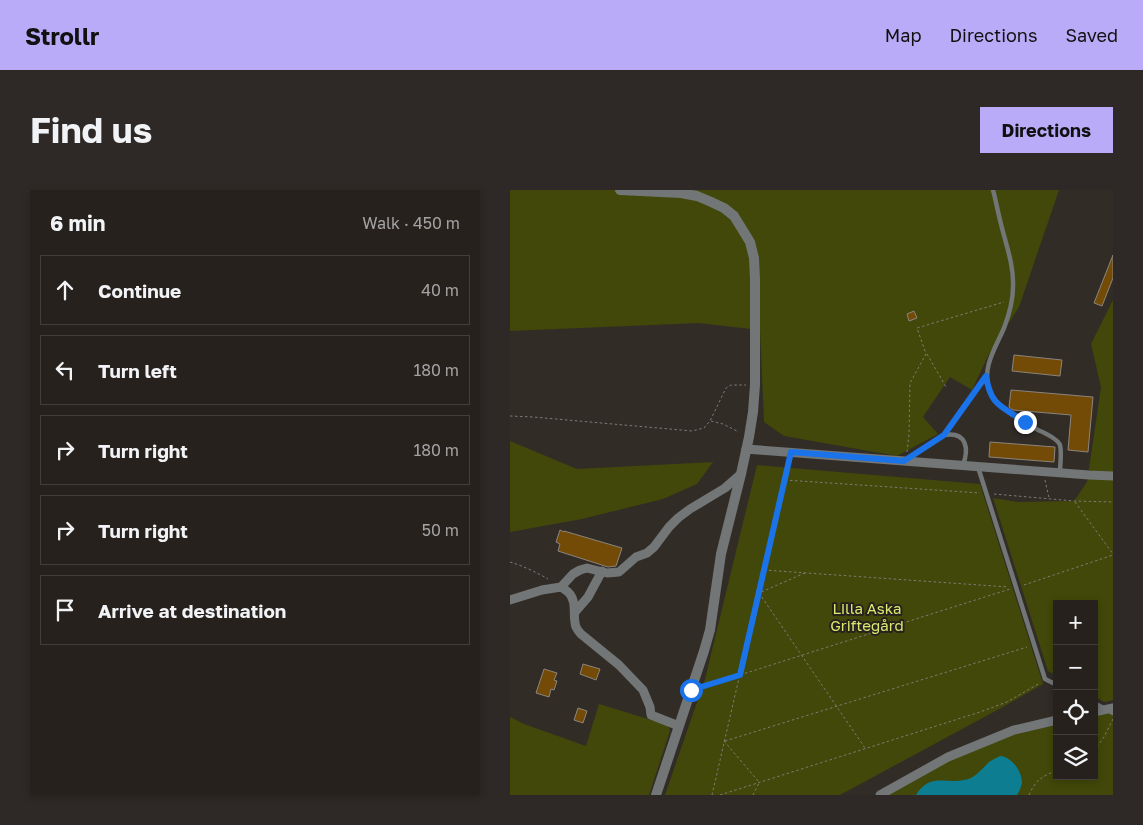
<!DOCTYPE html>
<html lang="en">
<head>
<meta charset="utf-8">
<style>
	body { margin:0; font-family:"Golos Text",sans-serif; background:#2e2926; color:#f1f3f6 }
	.controls { position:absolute; right:15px; bottom:15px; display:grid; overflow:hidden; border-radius:0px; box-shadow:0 2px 8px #0003 }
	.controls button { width:45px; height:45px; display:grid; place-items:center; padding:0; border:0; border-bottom:1px solid #423e3b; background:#26211d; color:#f1f3f6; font:25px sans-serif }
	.stop { position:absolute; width:15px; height:15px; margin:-11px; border:4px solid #1a73e8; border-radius:50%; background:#fff }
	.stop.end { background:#1a73e8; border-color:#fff; box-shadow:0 1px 5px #0008 }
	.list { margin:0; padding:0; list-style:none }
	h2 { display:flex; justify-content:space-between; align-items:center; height:65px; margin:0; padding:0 20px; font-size:21px }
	h2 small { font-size:16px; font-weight:400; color:#a4a3a4 }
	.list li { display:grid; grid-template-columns:32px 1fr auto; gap:15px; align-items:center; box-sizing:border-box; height:70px; margin:0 10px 10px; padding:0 10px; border:1px solid #423e3b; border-radius:0px }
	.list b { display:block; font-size:19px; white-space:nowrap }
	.list em { font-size:16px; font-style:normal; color:#a4a3a4 }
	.icon { flex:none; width:28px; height:28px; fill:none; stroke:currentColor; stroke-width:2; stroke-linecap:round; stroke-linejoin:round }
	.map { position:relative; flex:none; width:603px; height:605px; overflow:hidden; border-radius:0px }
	header { display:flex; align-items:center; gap:30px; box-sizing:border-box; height:70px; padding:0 25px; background:#b9abf7; color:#111 }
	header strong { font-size:24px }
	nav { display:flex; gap:28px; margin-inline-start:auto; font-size:18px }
	.intro { display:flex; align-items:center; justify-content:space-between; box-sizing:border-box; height:120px; padding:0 30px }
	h1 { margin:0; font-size:35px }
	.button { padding:12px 22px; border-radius:0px; background:#b9abf7; color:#111; font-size:18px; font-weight:700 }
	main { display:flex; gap:30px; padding:0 30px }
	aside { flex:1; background:#26211d; border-radius:0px; box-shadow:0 2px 8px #0003 }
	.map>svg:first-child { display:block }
</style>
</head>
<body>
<header>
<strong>Strollr</strong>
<nav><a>Map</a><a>Directions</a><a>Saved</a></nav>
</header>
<div class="intro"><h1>Find us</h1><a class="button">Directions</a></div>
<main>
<aside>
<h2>6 min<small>Walk · 450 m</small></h2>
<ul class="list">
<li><svg class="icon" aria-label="ahead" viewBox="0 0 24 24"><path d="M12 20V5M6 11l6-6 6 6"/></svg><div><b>Continue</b></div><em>40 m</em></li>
<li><svg class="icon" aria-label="left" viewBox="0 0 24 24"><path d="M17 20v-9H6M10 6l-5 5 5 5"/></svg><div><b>Turn left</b></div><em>180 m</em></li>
<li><svg class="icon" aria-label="right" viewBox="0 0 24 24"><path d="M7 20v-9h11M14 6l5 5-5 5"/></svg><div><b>Turn right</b></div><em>180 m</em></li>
<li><svg class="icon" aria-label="right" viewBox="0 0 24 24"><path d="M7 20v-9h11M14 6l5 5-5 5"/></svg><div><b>Turn right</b></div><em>50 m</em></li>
<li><svg class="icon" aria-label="arrive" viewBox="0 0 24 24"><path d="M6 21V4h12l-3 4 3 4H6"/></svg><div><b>Arrive at destination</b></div></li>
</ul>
</aside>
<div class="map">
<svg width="603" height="605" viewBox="0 0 603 605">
	<rect width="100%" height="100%" fill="#322c27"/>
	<g fill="#414809">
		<path d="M0 0H549L509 117 477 168 462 200 440 187 413 227 428 244 387 266 274 246 254 232 250 140 188 133 0 141Z"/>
		<path d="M603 110V510L594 512 584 506V414H547V486L538 481 483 308 508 312 564 311 577 292 591 197 581 154Z"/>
		<path d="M0 251 67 279 203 272 187 294 153 309 72 329 0 342Z"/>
		<path d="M247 275 470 294 533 494 491 518 330 605H155L195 489Z"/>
		<path d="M89 514 158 535 160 541 139 605H0V527L14 534 76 556Z"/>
		<path d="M603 523V605H379L440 570 508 543 547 535V586H584V526Z"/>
	</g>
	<path fill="#0d7d92" d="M490 566C502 567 512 581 512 593 511 597 509 602 507 605H406C421 580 439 597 461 588 468 584 473 578 479 572 482 570 486 568 490 566Z"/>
	<g fill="#744b06" stroke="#8b857e">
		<path d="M603 65V88L592 116 584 113Z"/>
		<path d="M404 121 407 128 399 131 397 124Z"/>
		<path d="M504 165 552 170 550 186 502 181Z"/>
		<path d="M501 200 583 207 578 262 558 260 561 225 503 220 499 217Z"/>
		<path d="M480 252 545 257 544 272 479 267Z"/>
		<path d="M50 340 54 342V341L112 358 106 376 98 377 48 361 50 354 46 352Z"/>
		<path d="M73 474 90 479 86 490 70 484Z"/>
		<path d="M34 479 47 483 44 490 47 491 44 500 41 499 39 507 26 503Z"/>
		<path d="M68 518 77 521 73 533 64 530Z"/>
	</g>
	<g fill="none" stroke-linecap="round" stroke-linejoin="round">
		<g stroke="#7f7a76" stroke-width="1" stroke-dasharray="2.5 2.5" stroke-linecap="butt">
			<path d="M417 164 436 197"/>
			<path d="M0 226 23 227 182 241 194 238 200 231 216 198 221 195H236"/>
			<path d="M201 231 213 234 229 242"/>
			<path d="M397 262 399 244 400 193 416 164 407 138 494 112"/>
			<path d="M275 290 470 303"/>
			<path d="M535 290 539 308"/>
			<path d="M484 304 564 311 603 312"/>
			<path d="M565 312 603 364"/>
			<path d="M0 372C13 376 26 382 38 389"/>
			<path d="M254 380 498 397"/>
			<path d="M295 383 249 403 355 558"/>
			<path d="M514 395 603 365"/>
			<path d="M192 497 500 399"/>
			<path d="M214 551 249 592"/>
			<path d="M215 551 517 457"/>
			<path d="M584 561 594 547 603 529"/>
			<path d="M202 605 279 272"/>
			<path d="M210 605 470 522 497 512 530 493"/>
			<path d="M243 605 249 593"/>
			<path d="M519 605C526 589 532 587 547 580"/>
		</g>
		<g stroke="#727677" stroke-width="4.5">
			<path d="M483 0C486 11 488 23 491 34 496 55 504 75 503 97 503 111 499 125 494 138 485 159 472 177 479 200 485 217 513 231 528 240 535 243 547 248 550 255 552 263 550 274 550 282"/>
			<path d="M434 245 476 186"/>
			<path d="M396 270 434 245C457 241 459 259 453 275"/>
			<path d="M468 277 535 489 547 495"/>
			<path d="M584 513 603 523"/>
		</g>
		<g stroke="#727677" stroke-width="9">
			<path d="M236 259 579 285 603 286"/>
			<path d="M51 397C54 399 56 400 58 402 68 411 62 426 66 437 67 439 69 442 71 444L109 475 133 500 140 517 141 525 169 536"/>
			<path d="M0 410 32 400 51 397 63 384 70 380 77 378 97 383 109 382 126 367 137 363 144 357 159 337 168 328 180 319 215 298 231 284"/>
			<path d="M65 422 78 407 92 381"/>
			<path d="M584 522 603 518"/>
			<path d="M370 605 438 567 504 540 547 530"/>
		</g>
		<path stroke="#727677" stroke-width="10" d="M110 0 171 3 187 6 199 11 214 18 224 26 240 52 244 68 245 89V195L243 222 239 247 231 284 211 364 200 440 194 461 146 605"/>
	</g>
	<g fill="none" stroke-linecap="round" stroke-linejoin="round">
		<path stroke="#1a73e8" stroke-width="6" d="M181 500 230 485 281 262 394 271 434 245 476 186C481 217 492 216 515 232"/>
	</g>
	<g text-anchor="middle" stroke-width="4" stroke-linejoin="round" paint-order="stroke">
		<g font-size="15" fill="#d8e96f" stroke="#28221e">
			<text x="357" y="424">Lilla Aska<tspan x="357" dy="17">Griftegård</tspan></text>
		</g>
	</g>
</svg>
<div class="controls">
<button>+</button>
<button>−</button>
<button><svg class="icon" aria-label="locate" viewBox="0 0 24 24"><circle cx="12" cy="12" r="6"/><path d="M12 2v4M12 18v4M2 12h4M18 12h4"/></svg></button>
<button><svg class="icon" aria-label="layers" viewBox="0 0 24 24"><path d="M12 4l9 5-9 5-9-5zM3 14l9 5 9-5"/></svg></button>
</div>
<div class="stop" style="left:181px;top:500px"></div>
<div class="stop end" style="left:515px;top:232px"></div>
</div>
</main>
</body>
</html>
